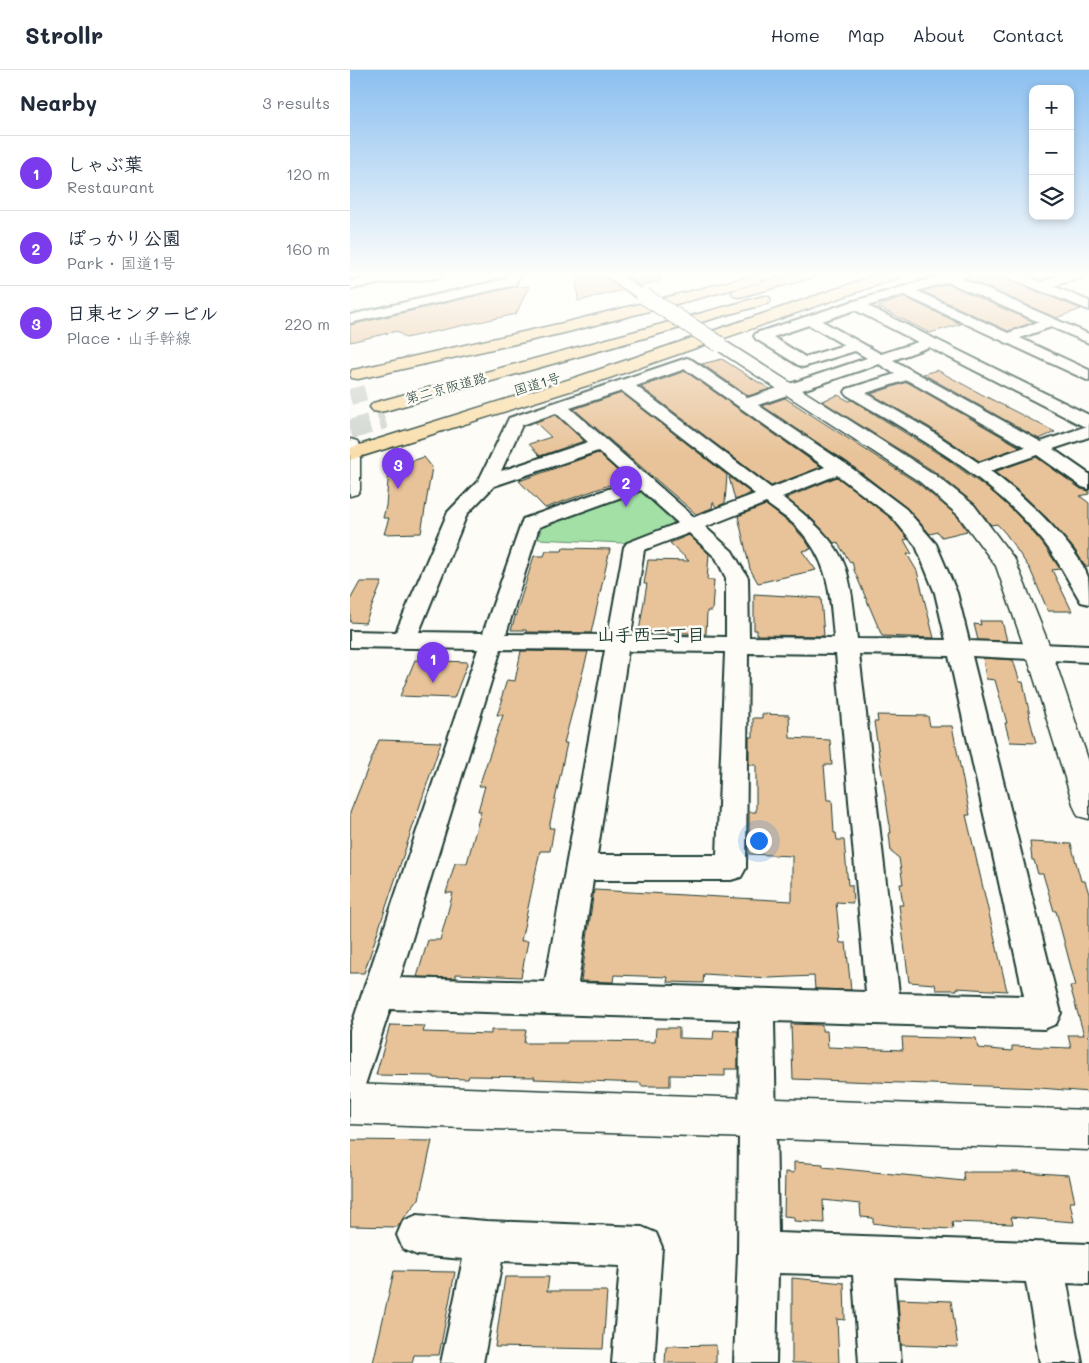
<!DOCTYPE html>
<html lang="en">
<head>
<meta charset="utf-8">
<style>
	body { margin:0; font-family:Mali,"Klee One",sans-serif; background:#f2f2f3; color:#1f2937 }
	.controls { position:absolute; right:15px; top:15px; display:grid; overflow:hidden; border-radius:10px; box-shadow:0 2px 8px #0003 }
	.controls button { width:45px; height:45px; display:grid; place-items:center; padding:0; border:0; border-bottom:1px solid #e0e1e3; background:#fff; color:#1f2937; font:25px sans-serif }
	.you { position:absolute; left:408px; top:770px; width:18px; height:18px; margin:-12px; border:4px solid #fff; border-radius:50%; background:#1a73e8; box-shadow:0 0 0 8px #1a73e833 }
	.badge { display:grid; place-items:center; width:32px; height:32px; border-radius:50%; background:#7c3aed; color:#fff; font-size:16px; font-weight:700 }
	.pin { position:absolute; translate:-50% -41px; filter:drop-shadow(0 1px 2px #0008) }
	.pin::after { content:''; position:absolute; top:26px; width:18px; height:15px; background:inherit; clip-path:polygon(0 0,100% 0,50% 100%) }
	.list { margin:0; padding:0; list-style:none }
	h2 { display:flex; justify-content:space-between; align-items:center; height:65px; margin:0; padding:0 20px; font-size:21px }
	h2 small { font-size:16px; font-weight:400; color:#747a83 }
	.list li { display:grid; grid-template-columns:32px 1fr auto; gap:15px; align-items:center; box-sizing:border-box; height:75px; padding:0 20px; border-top:1px solid #e0e1e3 }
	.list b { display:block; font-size:19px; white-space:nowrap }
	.list p { margin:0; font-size:16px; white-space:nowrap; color:#747a83 }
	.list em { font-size:16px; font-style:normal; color:#747a83 }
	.icon { flex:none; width:28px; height:28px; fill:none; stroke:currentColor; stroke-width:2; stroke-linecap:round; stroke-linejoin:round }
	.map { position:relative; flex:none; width:739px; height:1293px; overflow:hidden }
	header { display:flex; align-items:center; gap:30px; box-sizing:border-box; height:70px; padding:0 25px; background:#fff; border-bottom:1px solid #e0e1e3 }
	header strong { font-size:24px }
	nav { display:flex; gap:28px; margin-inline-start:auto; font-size:18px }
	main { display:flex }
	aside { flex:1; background:#fff }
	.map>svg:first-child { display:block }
</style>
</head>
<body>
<header>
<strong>Strollr</strong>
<nav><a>Home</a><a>Map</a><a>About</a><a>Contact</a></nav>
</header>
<main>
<aside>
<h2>Nearby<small>3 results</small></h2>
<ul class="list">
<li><span class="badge">1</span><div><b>しゃぶ葉</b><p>Restaurant</p></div><em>120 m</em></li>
<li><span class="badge">2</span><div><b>ぽっかり公園</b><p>Park · 国道1号</p></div><em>160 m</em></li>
<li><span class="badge">3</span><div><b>日東センタービル</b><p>Place · 山手幹線</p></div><em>220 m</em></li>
</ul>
</aside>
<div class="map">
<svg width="739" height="1293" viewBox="0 0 739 1293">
	<rect width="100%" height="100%" fill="#fdfcf7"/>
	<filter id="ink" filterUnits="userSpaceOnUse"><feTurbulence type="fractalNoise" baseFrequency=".02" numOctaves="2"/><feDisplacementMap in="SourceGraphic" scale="10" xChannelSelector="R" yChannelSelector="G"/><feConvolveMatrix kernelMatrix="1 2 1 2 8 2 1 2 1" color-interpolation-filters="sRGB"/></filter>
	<g filter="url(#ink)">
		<path fill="#a3e0a6" stroke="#618e6d" d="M290 420 325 454 273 473 188 469 192 456Z"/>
		<g fill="#e8c399" stroke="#1f3d34">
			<path d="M226 204H251L273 220 228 231Z"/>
			<path d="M274 204H310V211L290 216Z"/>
			<path d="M625 204H644L731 239 706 248 615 208Z"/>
			<path d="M598 214 684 252 658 261 572 221Z"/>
			<path d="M179 216 166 244 55 268 47 261 0 272V255L164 217Z"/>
			<path d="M554 227 611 254 580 263 528 237Z"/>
			<path d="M372 289 400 307 420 319 398 326 352 294Z"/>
			<path d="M587 300 633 325 705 362 689 369 573 304Z"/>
			<path d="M335 301 471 397 421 416 291 317Z"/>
			<path d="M557 312 670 377 629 391 579 357 521 324Z"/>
			<path d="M272 323 377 405 375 433 366 437 363 432 362 438 346 444 224 339Z"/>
			<path d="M488 325 499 331 502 330 597 389 645 424 667 444 693 474 710 499 702 500 722 541H698L680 499 656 464 647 454 641 455 625 434 585 402 472 331Z"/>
			<path d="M435 328 569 414 607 446 617 461 592 467 588 462 580 464 557 438 497 392 412 336Z"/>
			<path d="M206 345 234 371 190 386 179 374 201 367 185 352Z"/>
			<path d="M248 383 276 409 195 438 169 411Z"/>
			<path d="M74 387 82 397 71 463 34 464 39 448H33L36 436 39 399Z"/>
			<path d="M686 387 731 419 739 421V424L730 426 739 433V496H735L724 479 697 448 644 402Z"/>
			<path d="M379 407 401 423 385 430Z"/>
			<path d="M487 407 541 448 558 469 554 470 562 484H557L567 501 584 568 532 566 504 500 502 491 500 492 487 472 484 473 462 449 436 428Z"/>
			<path d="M416 435 442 455 456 471 461 479 452 481 466 500 408 513 400 499 388 446Z"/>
			<path d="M339 465 359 484 357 510H364L362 541H357L356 564 289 561 297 514H294L298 490 339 491 320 473Z"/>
			<path d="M213 478 260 479 241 563 176 562V560H161L184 486H194L196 481H212Z"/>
			<path d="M10 512H32L15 553 0 552V530Z"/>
			<path d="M404 524 471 528 474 566 407 565V560H404Z"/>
			<path d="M630 551H652L657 571 628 570 624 554 631 555Z"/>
			<path d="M171 581 238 582 214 673H217L199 758H204L200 781H190L171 871H178L171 907 106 904V908L67 907 78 870H90L103 823H96L105 793H117L131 741H128L135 716H129L153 645H147L153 629H151L157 610 165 611Z"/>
			<path d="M633 588 663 590 670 612H673L680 646H679L686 673 660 672 655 653H657L645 610 636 609Z"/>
			<path d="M65 590 118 592 104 628 50 626Z"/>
			<path d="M412 644 439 645 440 668 480 670 482 695H474L477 730H482L484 763H486L487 770H494L498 815H502L503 833 486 832 490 873H496L501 920 465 919 464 906 419 908 354 904 353 913 317 912 318 907 264 905 263 912 231 911 244 820 442 831V786L399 784V742H406V695H399V667H403V648H412Z"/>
			<path d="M527 645 578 646 580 656H602L620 745H616L620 762 657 921 607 918V920H586L585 914 559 912 549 835H553L550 814H553L549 788 541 782 539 763H541L524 652H528Z"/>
			<path d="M29 670 91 672 14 903H0V743Z"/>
			<path d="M680 772 721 774 731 811H735L739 824V965L737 966H739V1022L690 1018 443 1009 441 954 472 955V961H477L478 977 553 980 552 967 595 968V967L626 968 628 978 662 981V976L721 978 718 965H734L720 916H726L706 841H704L693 804H688L684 790H682Z"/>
			<path d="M40 955 75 956 73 962 141 964V960H176L174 973H217L218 971H242L305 972 306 958H329V968L363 969 364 960 388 961V999H375V1006L320 1005V1016H291V1013L184 1009 185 1007 119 1006 118 1009 84 1008V1006L26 1005Z"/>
			<path d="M0 1070 82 1071 69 1129 47 1157 0 1156Z"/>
			<path d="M444 1092 473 1094V1097L614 1111 613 1102H671L719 1105 725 1132H720L724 1152 661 1147 663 1154 602 1152 603 1159 546 1156 523 1153V1148L511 1147 510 1134 473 1130 474 1153 444 1151V1147L434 1146 435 1102 444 1103Z"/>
			<path d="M44 1201 105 1202 89 1285H64L62 1293H23Z"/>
			<path d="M155 1207H199L197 1221H257L253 1279 145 1277Z"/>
			<path d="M442 1208 494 1213 495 1250 487 1249 489 1293H442Z"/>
			<path d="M548 1229 601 1231 608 1277 551 1275Z"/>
			<path d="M366 1275V1293H315L316 1276Z"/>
		</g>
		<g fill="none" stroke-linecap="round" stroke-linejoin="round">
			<path stroke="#d1d6d0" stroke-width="16" stroke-dasharray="16 8" stroke-linecap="butt" d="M0 327 20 322"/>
			<path stroke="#d1d6d0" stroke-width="20" stroke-dasharray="20 10" stroke-linecap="butt" d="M0 360 35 349"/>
			<g stroke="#1f3d34" stroke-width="4">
				<g id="street">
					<path d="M95 204 89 208 33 213 0 219V211L42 204Z"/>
					<path d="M157 204H170L165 215 0 253V245L155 209Z"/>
					<path d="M597 204H618L611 208 739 264V273L701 257 670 268 739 300V311L554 225 518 236 739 345V367L703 379 739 404V419L732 417 687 385 640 401C669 421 727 475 738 507 739 515 739 526 739 534L731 532C717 509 706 485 688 465 637 404 564 365 497 325L495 322 497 319 545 304 529 294 408 335 496 394 556 439 586 474 607 523 619 571 739 576V592L622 586 711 943 706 954 694 959 424 951 428 1163 739 1174V1214L717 1213 732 1293H690L676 1212 544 1207 551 1293H509L503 1205 428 1203 426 1293H384L388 1182 390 950 40 939 12 1024 0 1030V960L128 579 0 577V561L46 562 98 442 129 410 159 348 337 288 342 290 398 328 517 288 505 281 453 297 448 295 406 269 404 266 406 263 501 232ZM598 212 689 252 658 263 567 221ZM505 240 568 272 531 284 472 251ZM459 255 494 275 455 287 423 267ZM579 277 733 356H737L691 372 543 290ZM335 299 475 397 421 418 286 316ZM557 310 675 377 629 393 578 359 516 323ZM272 321 405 424 344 447 220 338ZM206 343 238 372 151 401 172 355ZM248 381 281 411 173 449 133 563 69 562 117 444 144 416ZM487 405 542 447 566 476 585 523 596 570 507 569C504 545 503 522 496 499 487 470 456 445 432 427ZM291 420 328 453 277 473 274 477 258 565 156 564 189 457ZM416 433C426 441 438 448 447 457 480 492 480 523 484 568L399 567 398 508 382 481 355 457ZM339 463 366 488 376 508V567L281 565 294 480ZM151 579 255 580 195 912 50 908ZM278 581 375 582 367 785H247ZM398 583 486 584 516 922 228 913 243 810H381L391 807 396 798ZM509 584 599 586 674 926 549 923Z"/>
					<path d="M655 204H673L691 212 713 204H733L732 207 703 216 739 231V240L656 207Z"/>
					<path d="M67 1145 136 1151 292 1157 306 1163 312 1177 304 1293H262L270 1196 152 1191 133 1293H91L113 1189 67 1185 53 1179 47 1165 53 1151Z"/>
				</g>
			</g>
			<g stroke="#1f3d34" stroke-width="3">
				<g id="secondary">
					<path d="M253 204H270L301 226 299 229H289Z"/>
					<path d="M369 269 375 271 584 404 624 435 665 490 702 582 739 692V749L728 746 724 737 676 582 646 496 608 445 570 412 363 277 361 274 363 271Z"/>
					<path d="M0 369 7 371 10 375V420L7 424 0 426Z"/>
					<path d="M0 1014 739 1040V1080L0 1054Z"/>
				</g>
			</g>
			<g stroke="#1f3d34" stroke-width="3">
				<g id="highway">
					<path d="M443 204H467L465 207 389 227 384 226 382 223 384 220Z"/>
					<path d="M530 204H552L550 207 239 315 0 390V378L227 307Z"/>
					<path d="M406 205 411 206 413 209 411 212 214 263 8 309 2 308 0 305 2 300 8 299 213 253Z"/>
					<path d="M414 226 419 227 421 230 419 233 35 341 29 342 23 341 20 337 23 333Z"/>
				</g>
			</g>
			<use href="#street" fill="#fdfcf7" fill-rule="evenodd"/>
			<use href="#secondary" fill="#fdfcf7" fill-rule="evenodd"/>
			<use href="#highway" fill="#f9deab" fill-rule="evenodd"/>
			<g stroke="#1f3d34" stroke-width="18" stroke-linecap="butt">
				<path id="secondary-bridge" d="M294 226 369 274"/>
			</g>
			<use href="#secondary-bridge" stroke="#fdfcf7" stroke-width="16"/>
		</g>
	</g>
	<linearGradient id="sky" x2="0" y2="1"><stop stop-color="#8bbff0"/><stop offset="0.53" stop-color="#fefefb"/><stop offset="1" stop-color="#fefefb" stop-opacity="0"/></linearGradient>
	<rect width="739" height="385" fill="url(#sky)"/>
	<g text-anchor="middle" stroke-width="5" stroke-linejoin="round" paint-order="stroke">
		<g font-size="14" fill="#1f3d34" stroke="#fdfcf7">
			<text transform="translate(187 314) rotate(-17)" y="5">国道1号</text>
			<text transform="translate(96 318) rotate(-15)" y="5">第二京阪道路</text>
		</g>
		<g font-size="18" font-weight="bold" fill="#1f3d34" stroke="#fdfcf7">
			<text x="301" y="571">山手西二丁目</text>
		</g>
	</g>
</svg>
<div class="controls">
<button>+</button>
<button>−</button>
<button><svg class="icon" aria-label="layers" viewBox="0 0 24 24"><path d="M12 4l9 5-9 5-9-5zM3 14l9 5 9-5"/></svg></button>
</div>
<div class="you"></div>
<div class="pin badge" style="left:83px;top:613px">1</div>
<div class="pin badge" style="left:276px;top:437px">2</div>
<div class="pin badge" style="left:48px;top:419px">3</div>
</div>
</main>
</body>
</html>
